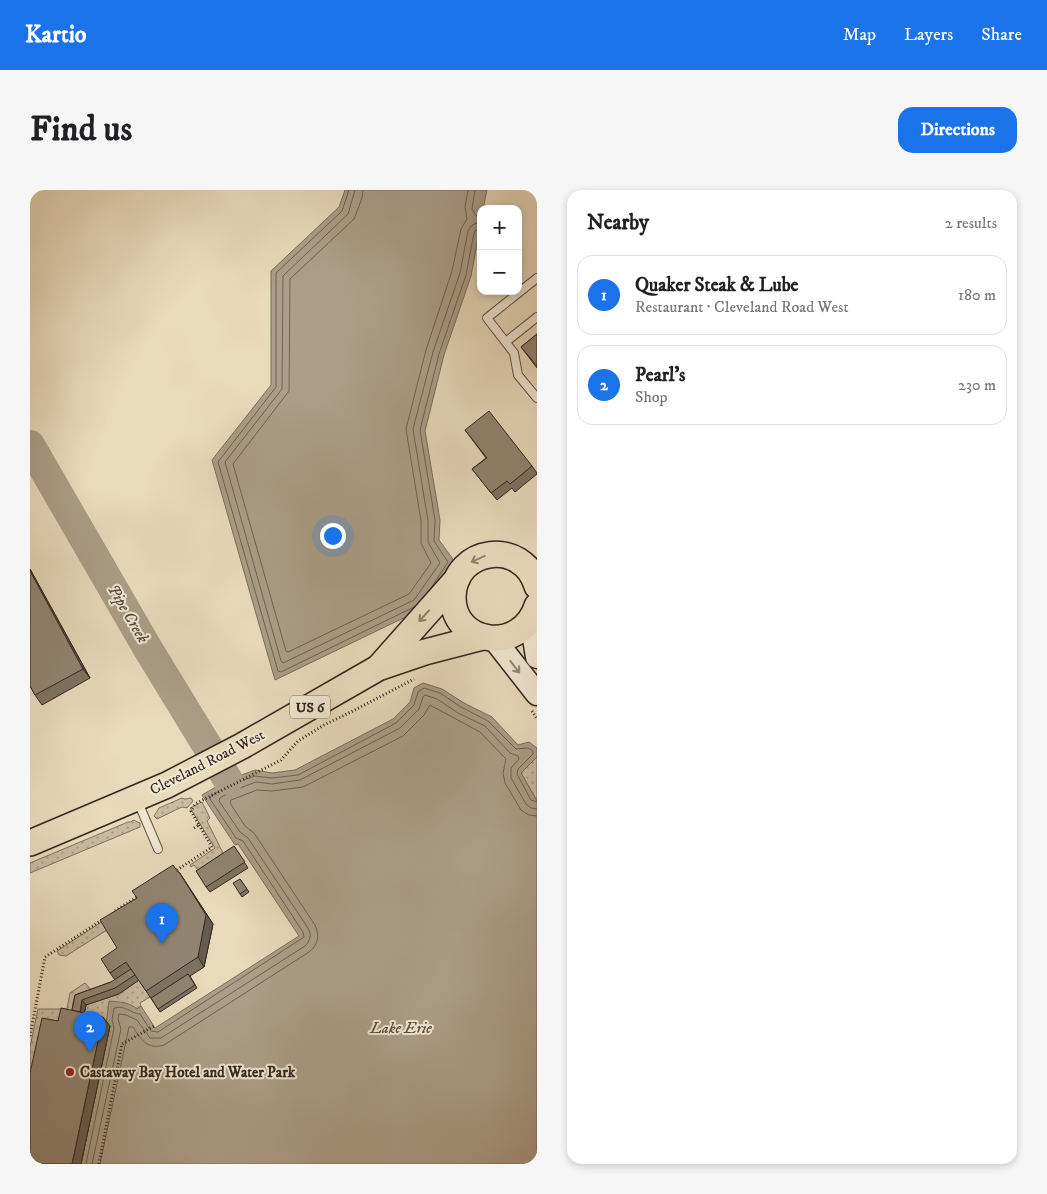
<!DOCTYPE html>
<html lang="en">
<head>
<meta charset="utf-8">
<style>
	body { margin:0; font-family:"IM FELL DW Pica",serif; background:#f6f6f6; color:#202124 }
	.controls { position:absolute; right:15px; top:15px; display:grid; overflow:hidden; border-radius:10px; box-shadow:0 2px 8px #0003 }
	.controls button { width:45px; height:45px; display:grid; place-items:center; padding:0; border:0; border-bottom:1px solid #e0e0e0; background:#fff; color:#202124; font:25px sans-serif }
	.you { position:absolute; left:302px; top:345px; width:18px; height:18px; margin:-12px; border:4px solid #fff; border-radius:50%; background:#1a73e8; box-shadow:0 0 0 8px #1a73e833 }
	.badge { display:grid; place-items:center; width:32px; height:32px; border-radius:50%; background:#1a73e8; color:#fff; font-size:16px; font-weight:700 }
	.pin { position:absolute; translate:-50% -41px; filter:drop-shadow(0 1px 2px #0008) }
	.pin::after { content:''; position:absolute; top:26px; width:18px; height:15px; background:inherit; clip-path:polygon(0 0,100% 0,50% 100%) }
	.list { margin:0; padding:0; list-style:none }
	h2 { display:flex; justify-content:space-between; align-items:center; height:65px; margin:0; padding:0 20px; font-size:21px }
	h2 small { font-size:16px; font-weight:400; color:#757577 }
	.list li { display:grid; grid-template-columns:32px 1fr auto; gap:15px; align-items:center; box-sizing:border-box; height:80px; margin:0 10px 10px; padding:0 10px; border:1px solid #e0e0e0; border-radius:15px }
	.list b { display:block; font-size:19px; white-space:nowrap }
	.list p { margin:0; font-size:16px; white-space:nowrap; color:#757577 }
	.list em { font-size:16px; font-style:normal; color:#757577 }
	.map { position:relative; flex:none; width:507px; height:974px; overflow:hidden; border-radius:15px }
	header { display:flex; align-items:center; gap:30px; box-sizing:border-box; height:70px; padding:0 25px; background:#1a73e8; color:#fff }
	header strong { font-size:24px }
	nav { display:flex; gap:28px; margin-inline-start:auto; font-size:18px }
	.intro { display:flex; align-items:center; justify-content:space-between; box-sizing:border-box; height:120px; padding:0 30px }
	h1 { margin:0; font-size:35px }
	.button { padding:12px 22px; border-radius:15px; background:#1a73e8; color:#fff; font-size:18px; font-weight:700 }
	main { display:flex; gap:30px; padding:0 30px }
	aside { flex:1; background:#fff; border-radius:15px; box-shadow:0 2px 8px #0003 }
	.map>svg:first-child { display:block }
</style>
</head>
<body>
<header>
<strong>Kartio</strong>
<nav><a>Map</a><a>Layers</a><a>Share</a></nav>
</header>
<div class="intro"><h1>Find us</h1><a class="button">Directions</a></div>
<main>
<div class="map">
<svg width="507" height="974" viewBox="0 0 507 974">
	<defs>
		<pattern id="grass-dots" width="8" height="8" patternUnits="userSpaceOnUse" patternTransform="scale(1.25)"><rect width="8" height="8" fill="#cabba1"/><path d="M2 2h.1M6 6h.1" fill="none" stroke="#a59883" stroke-width="1.8" stroke-linecap="round"/></pattern>
	</defs>
	<rect width="100%" height="100%" fill="#e9dabb"/>
	<filter id="stains"><feTurbulence type="fractalNoise" baseFrequency=".004" numOctaves="4"/><feColorMatrix values="0 0 0 0 .2 0 0 0 0 .09 0 0 0 0 .02 0 0 0 .5 -.17"/></filter>
	<radialGradient id="worn" r=".72"><stop offset=".6" stop-color="#630" stop-opacity="0"/><stop offset="1" stop-color="#630" stop-opacity=".3"/></radialGradient>
	<g fill="url(#grass-dots)" stroke="#7e7061">
		<path d="M507 567V611L491 583Z"/>
		<path d="M152 608 155 609 161 608 163 611 157 618 152 617 127 629 124 626 129 618Z"/>
		<path d="M172 612 180 628 177 631 193 663 168 680 164 675 161 677 160 675 185 658 160 618Z"/>
		<path d="M103 630 110 633V637L0 683V673L98 632H101Z"/>
		<path d="M108 708 77 740 36 766 29 765 27 761Z"/>
		<path d="M109 790 120 807 110 813 111 816 107 819 76 835 53 830 56 815 89 804Z"/>
		<path d="M55 793 65 804 49 810 10 880 0 878V857L8 819H37L40 803Z"/>
	</g>
	<g fill="#ab9d87" stroke="#7b6d5e">
		<path d="M315 0H457L453 19H451V32L441 86 414 165 395 241 410 330 409 350 425 372 392 419 245 490 182 270 241 195V81L309 17Z"/>
		<path d="M393 493 412 499 434 513 462 527 488 555 499 552 507 558V567L491 583 507 611V974H51L80 836 76 835 79 811C90 812 99 812 107 819L111 816 125 838 269 746 208 654 205 655 172 605 198 590 225 580 242 583 265 580 363 529 380 512 384 498Z"/>
	</g>
	<g fill="none" stroke-linecap="round" stroke-linejoin="round">
		<g stroke="#6e6254" stroke-width="1">
			<path d="M319 0 312 21 246 83V197L188 272 248 481 251 482 384 417"/>
			<path d="M325 0 318 24 253 86 252 199 195 272 251 471 253 473 384 410 410 373 398 352V331L383 239 403 162 430 83 438 41 441 36 450 31 442 19 445 0"/>
			<path d="M333 0 332 8 324 29 260 89 259 201 203 274 256 461 258 462 379 404 401 373 391 353V331L376 239 396 160 422 81 431 39 437 29 435 17 438 0"/>
			<path d="M401 398 418 372 404 351 405 330 390 240 409 164 436 85 444 43 446 40 451 39"/>
			<path d="M56 974 84 838 82 830 84 818C96 815 100 823 110 824L121 841 128 842 274 747 273 742 213 651 206 648 180 609 181 606 200 595 225 586 242 588 268 585 366 533 384 515 388 502 394 498 410 503 431 517 458 531 486 559 498 558 503 561V564L488 579 487 584 501 610 507 612"/>
			<path d="M62 974 91 839 88 829 89 824 96 825 107 830 120 848H131L275 756C280 751 282 745 278 738L218 648 210 642 189 611 190 608 202 601 226 592 242 594 270 590 370 538 389 519 393 507 395 505 407 509 428 523 455 536 480 563 488 566 489 569 481 578V588L496 614 501 618 507 619"/>
			<path d="M70 974 99 837H103C111 850 118 860 134 855L279 762C288 755 290 746 285 735L224 643 215 636 200 613 201 610 227 600 242 601 273 597 373 546 394 525 400 515 450 542 476 569 473 583 475 593 491 620 499 625 507 626"/>
		</g>
		<path stroke="#ab9d87" stroke-width="30" d="M0 255 118 459 198 590"/>
		<g stroke="#605348" stroke-width="10">
			<g id="lane">
				<path d="M507 88 457 128 484 163 488 185 507 208"/>
				<path d="M477 151 507 127"/>
				<path d="M108 612 128 659"/>
			</g>
		</g>
		<g stroke="#322621" stroke-width="25">
			<g id="secondary">
				<path d="M505 423 503 442 507 467"/>
				<path d="M464 449 507 504"/>
			</g>
		</g>
		<g stroke="#322621" stroke-width="28">
			<g id="primary">
				<path d="M507 396C493 348 424 357 423 407 423 456 492 464 507 416"/>
				<path d="M350 476 427 389"/>
				<path d="M0 653 137 595 212 556 348 478 395 462 453 447"/>
			</g>
		</g>
		<g stroke="#322621" stroke-width="3" stroke-dasharray="1 2.5" stroke-linecap="butt">
			<path d="M502 521 507 529"/>
			<path d="M164 638 169 635 161 621 165 614 251 570 268 551 294 535 321 522 384 489"/>
			<path d="M144 682 182 657 169 635"/>
			<path d="M85 721 110 705"/>
			<path d="M0 846 15 767 72 730"/>
			<path d="M69 974 92 854 124 836"/>
		</g>
		<use href="#lane" stroke="#f1e7d3" stroke-width="8"/>
		<use href="#secondary" stroke="#f1e7d3" stroke-width="22"/>
		<use href="#primary" stroke="#e9dabb" stroke-width="25"/>
	</g>
	<g fill="#7d7261" stroke="#322621">
		<path d="M507 144V178L491 157Z"/>
		<path d="M435 240 502 276 507 283V284L485 302 482 298 467 310 442 279 456 268Z"/>
		<path d="M0 379 60 488 12 515 5 505 0 496Z"/>
		<path d="M204 656 218 678 180 702 176 697Z"/>
		<path d="M148 682H149L155 691 183 734 174 777 160 786 167 798 130 822 105 784 109 790 89 804 56 815 54 823 80 836 51 974H0L28 831 42 820 45 805 81 792 85 790 80 783 87 758Z"/>
		<path d="M210 689 219 702 212 707 210 704Z"/>
	</g>
	<g fill="#665c4f" stroke="#322621">
		<path d="M0 379 60 488 53 479 0 381Z"/>
		<path d="M149 682 183 734 174 777 168 767Z"/>
		<path d="M52 810 56 815 53 830 50 825Z"/>
		<path d="M73 827 80 836 51 974H42Z"/>
	</g>
	<g fill="#918471" stroke="#322621">
		<path d="M507 144V176L491 157Z"/>
		<path d="M459 221 502 276 480 294 477 291 461 303 442 279 457 268 435 240Z"/>
		<path d="M0 381 53 479 5 505 0 496Z"/>
		<path d="M204 656 215 672 176 697 166 681Z"/>
		<path d="M143 675 148 682H149L176 725 168 767 116 801 96 772 80 783 71 769 87 758 70 730 107 708 102 701Z"/>
		<path d="M210 689 217 699 210 704 203 693Z"/>
		<path d="M101 779 105 785 85 798 52 810 50 822 42 820 45 805 81 792Z"/>
		<path d="M158 784 165 795 128 819 121 808Z"/>
		<path d="M31 818 73 827 42 974H0V883L12 828 28 831Z"/>
	</g>
	<defs><path id="oneway-shaft" d="M-6 0H5M1.5-3L5.5 0L1.5 3" fill="none" stroke-width="1.6" stroke-linecap="round" stroke-linejoin="round" transform="scale(1.25)"/></defs>
	<g stroke="#8e806e">
		<use href="#oneway-shaft" transform="translate(448 369) rotate(156)"/>
		<use href="#oneway-shaft" transform="translate(394 426) rotate(132)"/>
	</g>
	<use stroke="#92867a" href="#oneway-shaft" transform="translate(485 477) rotate(52)"/>
	<circle fill="#8f2418" stroke="#f1e7d3" stroke-width="2" cx="40" cy="882" r="5"/>
	<g text-anchor="middle" stroke-width="4" stroke-linejoin="round" paint-order="stroke">
		<rect fill="#f1e7d3" stroke="#6b6056" stroke-width="1" x="260" y="505.5" width="40" height="23" rx="4"/>
		<g font-size="14" font-weight="bold" fill="#322621">
			<text x="280" y="522">US 6</text>
		</g>
		<g font-size="15" fill="#322621" stroke="#f1e7d3">
			<text transform="translate(177 572) rotate(-27)" y="5">Cleveland Road West</text>
		</g>
		<g font-size="15" font-weight="bold" fill="#322621" stroke="#f1e7d3" text-anchor="start">
			<text x="50" y="887">Castaway Bay Hotel and Water Park</text>
		</g>
		<g font-size="16" font-style="italic" fill="#564a40" stroke="#f1e7d3">
			<text transform="translate(99 423) rotate(60)" y="6">Pipe Creek</text>
			<text x="371" y="843">Lake Erie</text>
		</g>
	</g>
	<rect width="100%" height="100%" filter="url(#stains)"/>
	<rect width="100%" height="100%" fill="url(#worn)"/>
</svg>
<div class="controls">
<button>+</button>
<button>−</button>
</div>
<div class="you"></div>
<div class="pin badge" style="left:132px;top:754px">1</div>
<div class="pin badge" style="left:60px;top:862px">2</div>
</div>
<aside>
<h2>Nearby<small>2 results</small></h2>
<ul class="list">
<li><span class="badge">1</span><div><b>Quaker Steak &amp; Lube</b><p>Restaurant · Cleveland Road West</p></div><em>180 m</em></li>
<li><span class="badge">2</span><div><b>Pearl's</b><p>Shop</p></div><em>230 m</em></li>
</ul>
</aside>
</main>
</body>
</html>
